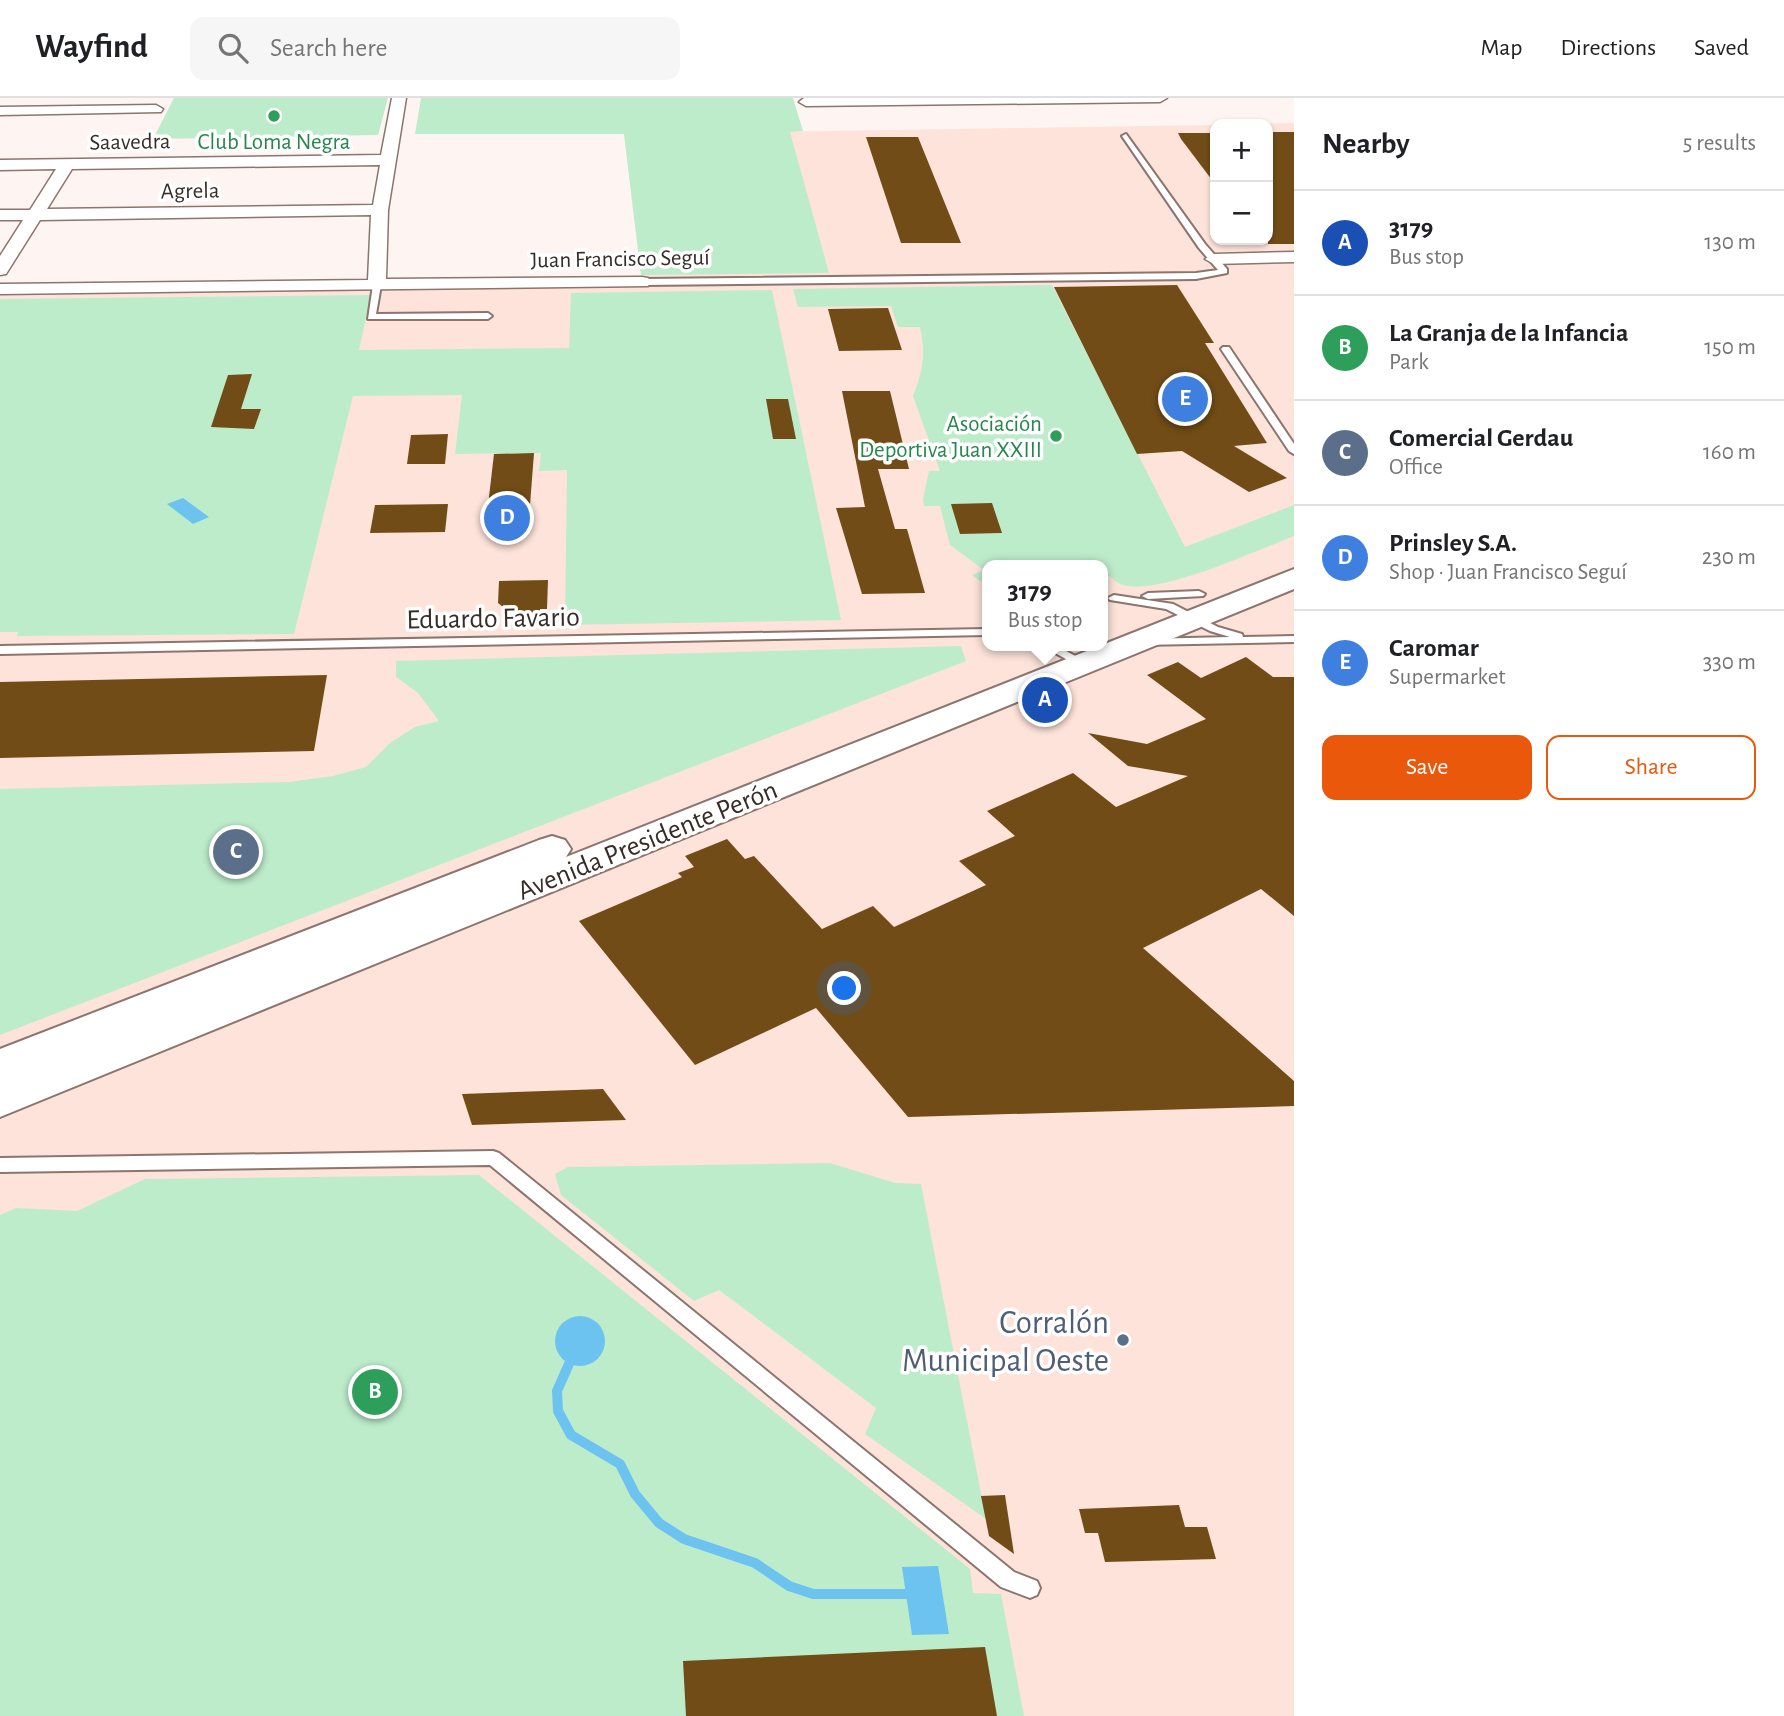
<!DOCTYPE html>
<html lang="en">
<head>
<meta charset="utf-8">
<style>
	body { margin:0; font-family:"Alegreya Sans",sans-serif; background:#f6f6f6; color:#202124 }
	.controls { position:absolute; right:21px; top:21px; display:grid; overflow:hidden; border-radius:14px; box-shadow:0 2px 5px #0004 }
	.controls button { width:63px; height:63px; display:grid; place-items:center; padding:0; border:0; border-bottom:2px solid #e0e0e0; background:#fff; color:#202124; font:35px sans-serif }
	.you { position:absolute; left:845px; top:891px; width:24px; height:24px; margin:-18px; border:5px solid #fff; border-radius:50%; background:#1a73e8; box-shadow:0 0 0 10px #1a73e833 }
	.badge { display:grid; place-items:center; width:46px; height:46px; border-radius:50%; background:#ea580c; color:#fff; font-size:23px; font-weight:700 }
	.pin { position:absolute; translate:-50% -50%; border:4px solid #fff; box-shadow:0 2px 7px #0006 }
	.popup { position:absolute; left:982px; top:462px; width:126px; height:91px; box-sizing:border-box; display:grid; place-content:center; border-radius:14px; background:#fff; filter:drop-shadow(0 2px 5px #0005); font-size:23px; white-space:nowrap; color:#757577 }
	.popup b { font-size:26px; color:#202124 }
	.popup::after { content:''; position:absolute; left:50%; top:100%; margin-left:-14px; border:14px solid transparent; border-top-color:#fff }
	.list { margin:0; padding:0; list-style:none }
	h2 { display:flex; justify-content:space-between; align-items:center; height:91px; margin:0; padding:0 28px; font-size:30px }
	h2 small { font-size:23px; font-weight:400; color:#757577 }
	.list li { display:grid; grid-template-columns:46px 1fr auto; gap:21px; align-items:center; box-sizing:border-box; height:105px; padding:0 28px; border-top:2px solid #e0e0e0 }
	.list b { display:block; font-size:26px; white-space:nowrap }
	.list p { margin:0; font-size:23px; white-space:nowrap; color:#757577 }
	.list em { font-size:23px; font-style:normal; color:#757577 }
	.actions { display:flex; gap:14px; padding:21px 28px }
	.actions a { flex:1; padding:16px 0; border:2px solid #ea580c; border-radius:14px; text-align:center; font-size:24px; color:#ea580c }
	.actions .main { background:#ea580c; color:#fff }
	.icon { flex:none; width:38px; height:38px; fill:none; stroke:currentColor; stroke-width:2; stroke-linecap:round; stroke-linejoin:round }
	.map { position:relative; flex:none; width:1294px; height:1618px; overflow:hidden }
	header { display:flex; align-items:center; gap:42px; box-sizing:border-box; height:98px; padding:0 35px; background:#fff; border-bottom:2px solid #e0e0e0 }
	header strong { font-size:33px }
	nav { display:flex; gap:38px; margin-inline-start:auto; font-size:24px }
	.search { width:490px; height:63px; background:#f6f6f6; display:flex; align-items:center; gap:18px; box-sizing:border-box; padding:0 24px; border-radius:14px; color:#757577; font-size:26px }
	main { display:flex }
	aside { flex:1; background:#fff }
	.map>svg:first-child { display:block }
</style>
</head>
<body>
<header>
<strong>Wayfind</strong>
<div class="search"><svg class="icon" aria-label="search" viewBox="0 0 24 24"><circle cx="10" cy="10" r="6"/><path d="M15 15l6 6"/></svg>Search here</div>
<nav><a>Map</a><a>Directions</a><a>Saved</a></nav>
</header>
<main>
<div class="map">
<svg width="1294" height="1618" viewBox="0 0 1294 1618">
	<rect width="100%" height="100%" fill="#fef4f1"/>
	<path fill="#fde3da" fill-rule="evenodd" d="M1294 25V1618H0V191L642 184 624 36 1215 27V142H1268V26H1239ZM987 467H1103V548H987Z"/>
	<g fill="#bdeccb">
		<path d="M174 0H388L378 37 153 41Z"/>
		<path d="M421 0H793L803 33 790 34 829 175 641 177 624 36H415Z"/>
		<path d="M1052 187 1185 449 1294 407V438C1257 452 1160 498 1123 487 1118 486 1113 480 1109 478L1103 480V467H987V488L972 477 984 472 950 447 940 408H924L923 401 929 373H940L913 298C923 273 926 256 920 229H898L891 208 798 209 793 191Z"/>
		<path d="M772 192 841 522 565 527 567 372 539 373 541 355 455 356 462 297 353 298 294 536 17 538 18 534H0V201L371 197 359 252 569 250 571 195Z"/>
		<path d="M961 548 966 563 0 937V691L289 684 333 678 366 669 390 645 415 629 439 623 418 595 396 579V563Z"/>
		<path d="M830 1065 895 1085 921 1086 986 1421 865 1336 876 1310 719 1192 694 1203 561 1097 555 1076 568 1069Z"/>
		<path d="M479 1077 970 1471 973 1495 1001 1496 1024 1618H0V1117L16 1110 77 1113 145 1081Z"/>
	</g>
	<g fill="#6dc3f0">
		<path d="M183 400 209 419 193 426 167 406Z"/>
		<circle cx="580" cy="1243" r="25"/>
		<path d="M938 1468 949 1536 912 1537 902 1469Z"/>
	</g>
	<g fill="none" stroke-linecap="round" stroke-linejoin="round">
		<path stroke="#6dc3f0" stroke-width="10" d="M569 1266 557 1293 558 1313 571 1337 620 1366 635 1396 659 1425 684 1441 755 1465 789 1488 813 1496H906"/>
	</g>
	<g fill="#714c16">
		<rect x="1268" y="34" width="26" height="112"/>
		<path d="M1178 35H1215V86L1181 41Z"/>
		<path d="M866 39H918L961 145H901Z"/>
		<path d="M1177 187 1214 245H1205L1267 345 1234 348 1287 380 1249 394 1182 353 1137 356 1054 189Z"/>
		<path d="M888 210 902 252 839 253 828 211Z"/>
		<path d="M252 276 241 311H261L254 331 211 329 228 277Z"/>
		<path d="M842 293H890L909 371H878L895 431H907L925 495 862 496 836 410 865 409Z"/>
		<path d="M766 301H788L796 341H773Z"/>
		<path d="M448 336 445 366H407L411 337Z"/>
		<path d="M534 355 528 433H485L494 356Z"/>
		<path d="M992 405 1002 435 960 436 951 406Z"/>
		<path d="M448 406 445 434 370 435 375 407Z"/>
		<path d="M548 482 547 511H540V523H502L503 509 498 505 499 483Z"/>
		<path d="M1246 559 1273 579H1294V818L1261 791 1143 850 1294 983V1008L908 1019 816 910 695 967 579 823 682 779 678 775 694 769 685 758 727 741 745 761 754 758 822 831 873 808 894 829 986 787 959 763 1015 738 987 713 1073 675 1116 709 1188 678 1128 668 1088 635 1147 646 1206 621 1147 577 1178 564 1201 580Z"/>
		<path d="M327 577 314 653 0 660V584Z"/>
		<path d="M603 991 626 1022 472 1027 462 996Z"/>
		<path d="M1005 1397 1014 1456 989 1438 981 1398Z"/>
		<path d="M1179 1407 1185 1429H1207L1216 1461 1105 1464 1098 1435H1085L1079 1411Z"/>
		<path d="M985 1549 997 1618H686L683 1563Z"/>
	</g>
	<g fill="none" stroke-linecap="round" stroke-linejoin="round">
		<g stroke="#8b756e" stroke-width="4">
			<g id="service">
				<path d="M1126 36 1205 146 1227 171V175L1196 181 642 187 638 184 642 181 1196 175 1218 172 1199 150 1122 38Z"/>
				<path d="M377 184 381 187 376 216 488 215 492 218 488 221H368L373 187Z"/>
				<path d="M1223 249H1229L1294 346V356L1289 353 1221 251Z"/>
				<path d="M1199 493 1205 496 1203 498 1148 501 1142 498 1148 495Z"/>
				<path d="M1114 497 1173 506 1218 529 1242 536 1243 539 1294 538V544L1141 547 1139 545 1145 541 1230 539 1210 533 1166 511 1110 502 1108 500Z"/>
				<path d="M987 531V537L0 556V548Z"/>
				<path d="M1043 548H1057L1088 565 1086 568H1078Z"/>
				<path d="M493 1053 499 1055 1014 1474 1037 1483 1040 1490 1037 1497 1030 1500 1001 1489 490 1067 0 1074V1060Z"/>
			</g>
		</g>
		<g stroke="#8b756e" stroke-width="3">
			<g id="minor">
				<path d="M392 0H406L388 112 386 181 642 179 648 180 651 184 648 188 0 196V186L368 182 371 117 40 122 6 176 0 177V158L23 122H0V112H30L56 71 0 72V62L381 57ZM380 67 373 107 47 111 72 71Z"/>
				<path d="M804 0H1167L1160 4 806 8 799 4Z"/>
				<path d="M156 7 163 11 161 14 0 17V9Z"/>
				<path d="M1294 154V164L1214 166 1205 161 1214 156Z"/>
			</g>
		</g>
		<g stroke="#8b756e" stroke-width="4">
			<path id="primary" d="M1294 471V491L0 1019V951L539 742 552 738 565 742 571 751 566 759Z"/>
		</g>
		<use href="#service" fill="#fff" fill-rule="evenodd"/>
		<use href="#minor" fill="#fff" fill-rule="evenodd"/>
		<use href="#primary" fill="#fff" fill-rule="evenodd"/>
	</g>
	<g fill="#2e9e5b" stroke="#fff" stroke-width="2.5">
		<circle cx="274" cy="18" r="7"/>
		<circle cx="1056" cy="338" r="7"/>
	</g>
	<circle fill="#5c6f8a" stroke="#fff" stroke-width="2.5" cx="1123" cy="1242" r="7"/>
	<g text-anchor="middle" stroke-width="7" stroke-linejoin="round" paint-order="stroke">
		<g font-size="23" fill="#362d29" stroke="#fff">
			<text transform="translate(130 43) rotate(-1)" y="8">Saavedra</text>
			<text transform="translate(190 92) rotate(-1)" y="8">Agrela</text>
			<text transform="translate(620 160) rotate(-1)" y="8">Juan Francisco Seguí</text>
		</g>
		<g font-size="23" fill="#27864d" stroke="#fff">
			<text x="274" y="51">Club Loma Negra</text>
			<text x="1042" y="333" text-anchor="end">Asociación<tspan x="1042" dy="26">Deportiva Juan XXIII</tspan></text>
		</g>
		<g font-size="28" fill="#362d29" stroke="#fff">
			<text transform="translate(493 519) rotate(-1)" y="10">Eduardo Favario</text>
			<text transform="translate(647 741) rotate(-22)" y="10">Avenida Presidente Perón</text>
		</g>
		<g font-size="33" fill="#4e5e75" stroke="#fff" text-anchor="end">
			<text x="1109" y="1235">Corralón<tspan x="1109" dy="38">Municipal Oeste</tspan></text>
		</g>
	</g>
</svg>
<div class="controls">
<button>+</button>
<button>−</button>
</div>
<div class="you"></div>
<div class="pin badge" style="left:1045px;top:602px;background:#1a4fb4">A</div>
<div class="popup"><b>3179</b>Bus stop</div>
<div class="pin badge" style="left:375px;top:1294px;background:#2e9e5b">B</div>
<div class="pin badge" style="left:236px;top:754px;background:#5c6f8a">C</div>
<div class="pin badge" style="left:507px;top:420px;background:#3f7fe0">D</div>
<div class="pin badge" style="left:1185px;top:301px;background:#3f7fe0">E</div>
</div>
<aside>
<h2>Nearby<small>5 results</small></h2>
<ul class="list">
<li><span class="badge" style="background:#1a4fb4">A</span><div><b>3179</b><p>Bus stop</p></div><em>130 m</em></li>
<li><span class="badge" style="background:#2e9e5b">B</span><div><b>La Granja de la Infancia</b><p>Park</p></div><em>150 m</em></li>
<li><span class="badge" style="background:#5c6f8a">C</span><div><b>Comercial Gerdau</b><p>Office</p></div><em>160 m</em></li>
<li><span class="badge" style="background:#3f7fe0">D</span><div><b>Prinsley S.A.</b><p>Shop · Juan Francisco Seguí</p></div><em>230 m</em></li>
<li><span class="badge" style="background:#3f7fe0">E</span><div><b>Caromar</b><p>Supermarket</p></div><em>330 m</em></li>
</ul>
<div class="actions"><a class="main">Save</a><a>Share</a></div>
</aside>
</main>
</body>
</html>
